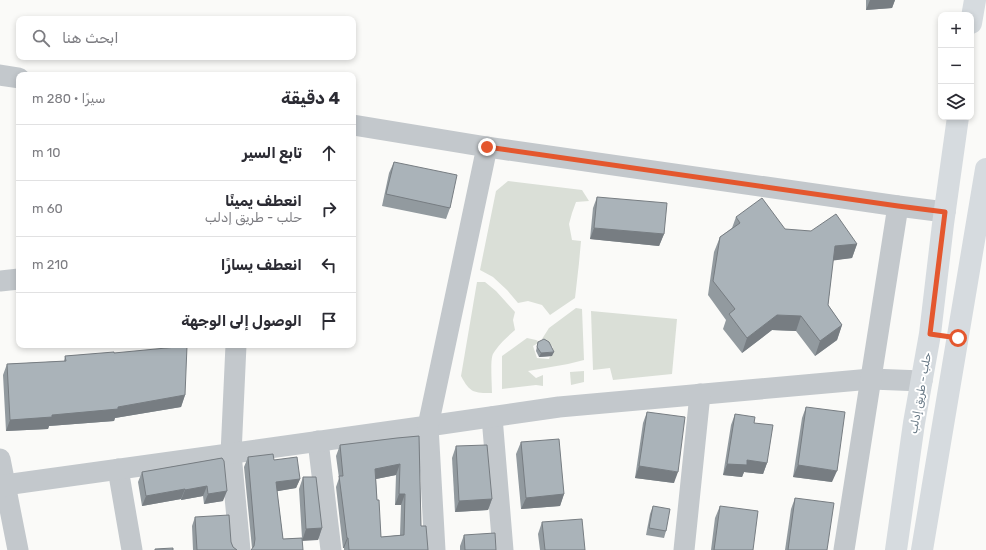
<!DOCTYPE html>
<html lang="ar">
<head>
<meta charset="utf-8">
<style>
	body { margin:0; font-family:Rubik,"Noto Sans Arabic",sans-serif; background:#f2f2f3; color:#2b2b33; direction:rtl }
	.controls { position:absolute; right:12px; top:12px; display:grid; overflow:hidden; border-radius:8px; box-shadow:0 2px 6px #0003 }
	.controls button { width:36px; height:36px; display:grid; place-items:center; padding:0; border:0; border-bottom:1px solid #e1e1e2; background:#fff; color:#2b2b33; font:20px sans-serif }
	.stop { position:absolute; width:12px; height:12px; margin:-9px; border:3px solid #e4572e; border-radius:50%; background:#fff }
	.stop.end { background:#e4572e; border-color:#fff; box-shadow:0 1px 4px #0008 }
	.list { margin:0; padding:0; list-style:none }
	h2 { display:flex; justify-content:space-between; align-items:center; height:52px; margin:0; padding:0 16px; font-size:17px }
	h2 small { font-size:13px; font-weight:400; color:#7c7c81 }
	.list li { display:grid; grid-template-columns:26px 1fr auto; gap:12px; align-items:center; box-sizing:border-box; height:56px; padding:0 16px; border-top:1px solid #e1e1e2 }
	.list b { display:block; font-size:15px; white-space:nowrap }
	.list p { margin:0; font-size:13px; white-space:nowrap; color:#7c7c81 }
	.list em { font-size:13px; font-style:normal; color:#7c7c81 }
	.icon { flex:none; width:22px; height:22px; fill:none; stroke:currentColor; stroke-width:2; stroke-linecap:round; stroke-linejoin:round }
	.map { position:relative; flex:none; width:986px; height:550px; overflow:hidden; direction:ltr }
	.search { position:absolute; background:#fff; box-shadow:0 2px 6px #0003; left:16px; top:16px; width:340px; height:44px; display:flex; align-items:center; gap:10px; box-sizing:border-box; padding:0 14px; border-radius:8px; color:#7c7c81; font-size:15px }
	.panel { position:absolute; background:#fff; box-shadow:0 2px 6px #0003; left:16px; top:72px; width:340px; height:276px; border-radius:8px; direction:rtl }
	.map>svg:first-child { display:block }
</style>
</head>
<body>
<div class="map">
<svg width="986" height="550" viewBox="0 0 986 550">
	<rect width="100%" height="100%" fill="#fafaf8"/>
	<g fill="#dadfd7">
		<path d="M508 181 582 190 589 201 576 202 572 213 569 224 572 240 581 241 579 263 575 298 550 315 542 305 528 301 518 303 507 290 493 277 480 270 496 191Z"/>
		<path d="M477 282H485L496 291 515 312 513 320 515 330C508 336 498 345 493 354 490 360 492 384 492 393 474 393 470 393 461 376Z"/>
		<path d="M576 308 582 309 584 360 568 364 528 371 536 378 543 375V386L536 385 502 389V356L527 338 536 340 540 342 533 346 537 358 549 359 553 347 542 339 549 328Z"/>
		<path d="M591 311 677 319 672 374 613 380 610 368 593 370Z"/>
		<path d="M584 371V382L571 385 570 372Z"/>
	</g>
	<g fill="none" stroke-linecap="round" stroke-linejoin="round">
		<g stroke="#c3c8cc" stroke-width="21">
			<path d="M0 75 19 78"/>
			<path d="M353 125 487 147 898 206 945 212"/>
			<path d="M0 281 19 279"/>
			<path d="M236 345 231 454 240 550"/>
			<path d="M492 417 503 550"/>
			<path d="M318 441 331 550"/>
			<path d="M0 459 18 550"/>
			<path d="M118 469 132 550"/>
			<path d="M0 488 5 485 428 426 559 407 871 379 922 381"/>
			<path d="M435 550 428 426 487 147"/>
			<path d="M684 550 700 394"/>
			<path d="M844 550 898 206"/>
		</g>
		<g stroke="#d6dbdf" stroke-width="22">
			<path d="M971 23 975 0"/>
			<path d="M896 550 914 423 930 334 943 224 958 117"/>
			<path d="M922 550 986 169"/>
		</g>
	</g>
	<g fill="#929a9f" fill-rule="evenodd">
		<path d="M866 0H895L892 8 866 10Z"/>
		<path d="M394 162 450 208 446 219 382 206 389 173Z"/>
		<path d="M597 197 664 234 659 246 590 239 593 208Z"/>
		<path d="M736 217 785 229 857 244 852 258 833 260 828 305 842 325 837 340 815 356 796 331 772 330 742 353 723 329 726 320 708 295 714 252 720 237 732 228Z"/>
		<path d="M538 342 552 356 539 357 536 351Z"/>
		<path d="M114 353 185 395 181 407 115 418 114 421 49 426 48 429 6 431 3 375 7 364 64 361 65 356Z"/>
		<path d="M806 407 832 482 793 477 802 418Z"/>
		<path d="M647 412 674 483 635 478 643 423Z"/>
		<path d="M735 414 754 423 767 463 763 474 744 472 742 477 723 475 731 425Z"/>
		<path d="M419 436 421 526 428 550H344V548H343L336 487 339 478 336 456 340 445ZM396 475 395 505H401L400 535 381 537 377 500 376 479Z"/>
		<path d="M521 442 564 494 560 506 521 509 516 454Z"/>
		<path d="M456 446 492 499 488 510 455 512 452 458Z"/>
		<path d="M248 457 274 460 300 479 296 488 277 491 283 539 302 538 299 489 303 477 322 528 318 540H303L252 548 244 467Z"/>
		<path d="M222 458 223 501 204 504 203 496 181 500V499L142 506 138 482 142 472Z"/>
		<path d="M795 498 827 550H785L791 509Z"/>
		<path d="M653 506 666 531 664 538 646 535 650 514Z"/>
		<path d="M720 506 753 550H711L715 518Z"/>
		<path d="M195 517 231 542 233 547 237 550H193L192 526Z"/>
		<path d="M542 522 585 550H540L538 534Z"/>
		<path d="M464 535 496 550H460V546Z"/>
	</g>
	<g fill="#777d82">
		<path d="M870 0H895L892 8 866 10Z"/>
		<path d="M594 228 664 234 659 246 590 239Z"/>
		<path d="M857 244 852 258 830 261 835 246Z"/>
		<path d="M777 315 801 316 796 331 772 330 742 353 747 338Z"/>
		<path d="M842 325 837 340 815 356 820 341Z"/>
		<path d="M554 352 552 356 539 357 541 353Z"/>
		<path d="M185 395 181 407 115 418 114 421 49 426 48 429 6 431 10 420 118 407Z"/>
		<path d="M747 460 767 463 763 474 744 472 742 477 723 475 727 464Z"/>
		<path d="M400 464 396 475 371 480 375 469Z"/>
		<path d="M798 465 837 471 832 482 793 477Z"/>
		<path d="M639 466 678 472 674 483 635 478Z"/>
		<path d="M300 479 296 488 273 492 276 482Z"/>
		<path d="M207 486 203 496 181 500 185 490Z"/>
		<path d="M185 489 181 499 142 506 146 496Z"/>
		<path d="M227 491 223 501 204 504 208 494Z"/>
		<path d="M399 494H405L401 505H395Z"/>
		<path d="M564 494 560 506 521 509 526 498Z"/>
		<path d="M492 499 488 510 455 512 459 501Z"/>
		<path d="M322 528 318 540 302 541 306 529Z"/>
		<path d="M347 538H348L344 548H343Z"/>
	</g>
	<g fill="#aab3b9" stroke="#777d82" fill-rule="evenodd">
		<path d="M394 162 457 175 450 208 386 194Z"/>
		<path d="M597 197 667 203 664 234 594 228Z"/>
		<path d="M762 198 785 229 811 231 836 214 857 244 835 246 828 305 842 325 820 341 801 316 777 315 747 338 729 314 735 309 713 281 720 237 740 223 736 217Z"/>
		<path d="M544 339 549 342 554 352 541 353 537 347 538 342Z"/>
		<path d="M187 346 185 395 118 407V409L52 415V417L10 420 7 364 66 361 65 356 114 352V353Z"/>
		<path d="M806 407 845 412 837 471 798 465Z"/>
		<path d="M647 412 685 417 678 472 639 466Z"/>
		<path d="M735 414 755 417 754 423 773 425 767 463 747 460V465L727 464Z"/>
		<path d="M419 436 421 526H426L428 550H349L348 538H347L339 476H343L340 445 397 438ZM400 464 399 494H405L404 535 381 537 379 500H377L375 469Z"/>
		<path d="M559 439 564 494 526 498 521 442Z"/>
		<path d="M487 445 492 499 459 501 456 446Z"/>
		<path d="M273 454 274 460 297 457 300 479 276 482 283 539 302 538 303 550H251L254 546 255 539 248 457Z"/>
		<path d="M222 458 224 461 227 491 208 494 207 486 185 490V489L146 496 142 472Z"/>
		<path d="M303 477H316L322 528 306 529Z"/>
		<path d="M795 498 834 503 827 550H788Z"/>
		<path d="M653 506 670 509 666 531 649 528Z"/>
		<path d="M720 506 758 511 753 550H714Z"/>
		<path d="M229 515 231 542 233 547 237 550H197L195 517Z"/>
		<path d="M582 519 585 550H545L542 522Z"/>
		<path d="M495 533 496 550H465L464 535Z"/>
		<path d="M173 548V550H155V549Z"/>
	</g>
	<g fill="none" stroke-linecap="round" stroke-linejoin="round">
		<path stroke="#e4572e" stroke-width="5" d="M487 147 898 206 945 212 930 334 958 338"/>
	</g>
	<g text-anchor="middle" stroke-width="4" stroke-linejoin="round" paint-order="stroke">
		<g font-size="11" fill="#657683" stroke="#fff">
			<text transform="translate(920 393) rotate(-80)" y="4">حلب - طريق إدلب</text>
		</g>
	</g>
</svg>
<div class="controls">
<button>+</button>
<button>−</button>
<button><svg class="icon" aria-label="layers" viewBox="0 0 24 24"><path d="M12 4l9 5-9 5-9-5zM3 14l9 5 9-5"/></svg></button>
</div>
<div class="stop" style="left:958px;top:338px"></div>
<div class="stop end" style="left:487px;top:147px"></div>
<div class="search"><svg class="icon" aria-label="search" viewBox="0 0 24 24"><circle cx="10" cy="10" r="6"/><path d="M15 15l6 6"/></svg>ابحث هنا</div>
<section class="panel">
<h2>4 دقيقة<small>سيرًا · 280 m</small></h2>
<ul class="list">
<li><svg class="icon" aria-label="ahead" viewBox="0 0 24 24"><path d="M12 20V5M6 11l6-6 6 6"/></svg><div><b>تابع السير</b></div><em>10 m</em></li>
<li><svg class="icon" aria-label="right" viewBox="0 0 24 24"><path d="M7 20v-9h11M14 6l5 5-5 5"/></svg><div><b>انعطف يمينًا</b><p>حلب - طريق إدلب</p></div><em>60 m</em></li>
<li><svg class="icon" aria-label="left" viewBox="0 0 24 24"><path d="M17 20v-9H6M10 6l-5 5 5 5"/></svg><div><b>انعطف يسارًا</b></div><em>210 m</em></li>
<li><svg class="icon" aria-label="arrive" viewBox="0 0 24 24"><path d="M6 21V4h12l-3 4 3 4H6"/></svg><div><b>الوصول إلى الوجهة</b></div></li>
</ul>
</section>
</div>
</body>
</html>
